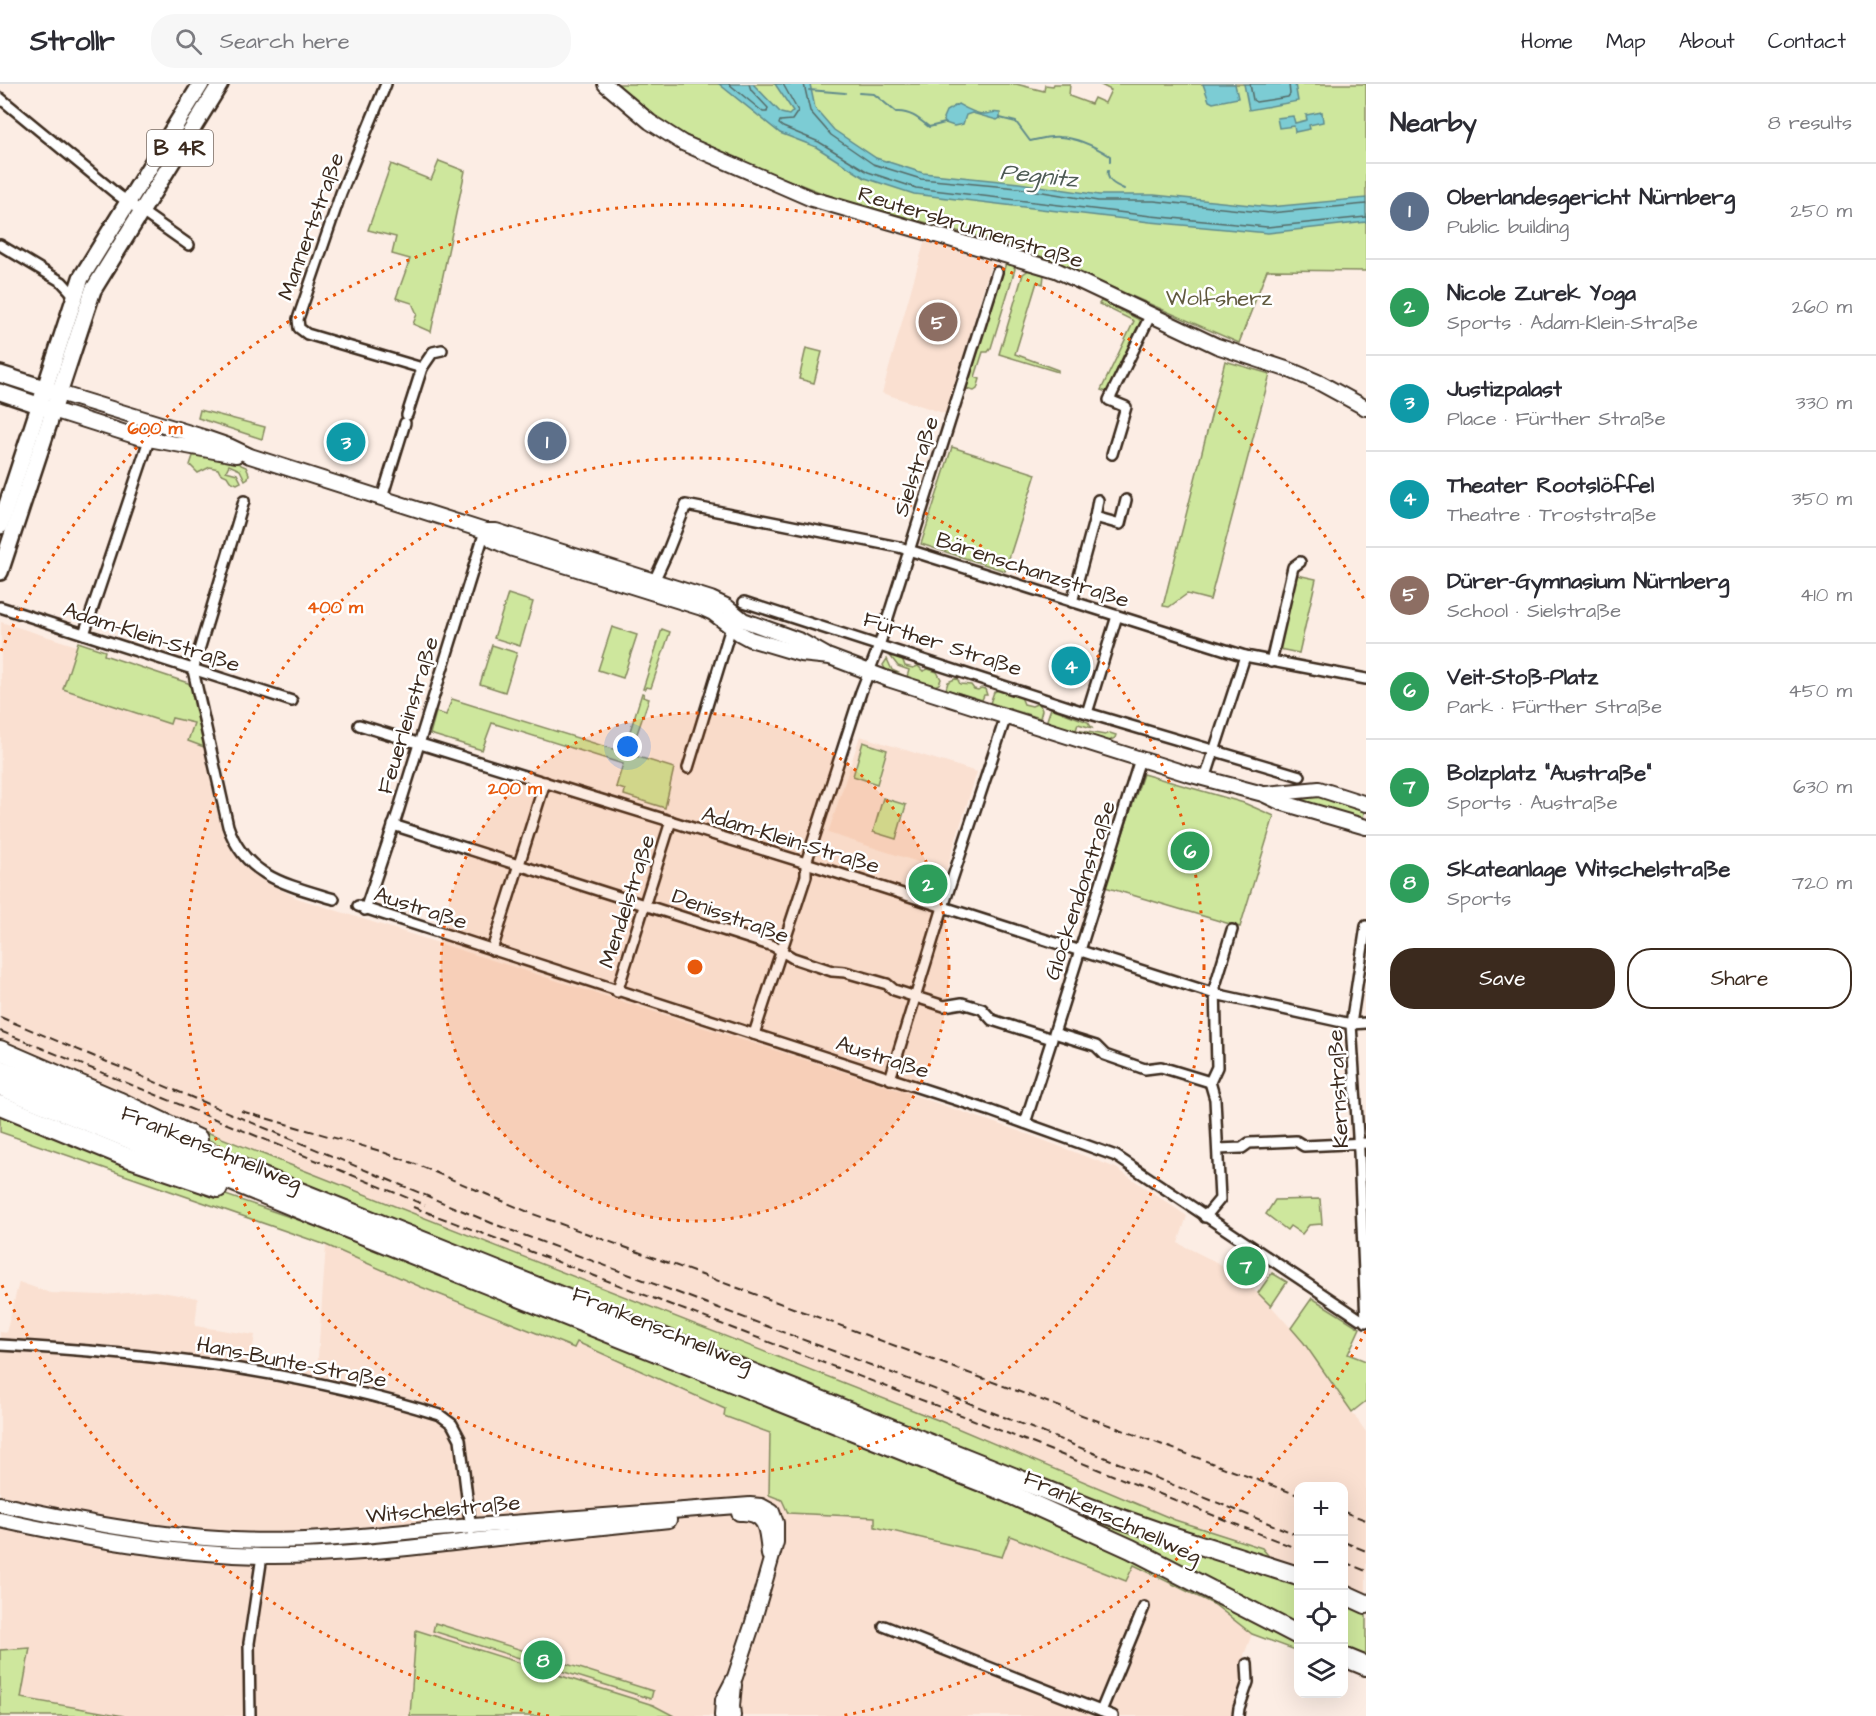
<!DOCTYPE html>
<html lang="en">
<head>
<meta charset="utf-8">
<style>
	body { margin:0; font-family:"Architects Daughter",sans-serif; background:#f7f7f7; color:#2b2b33 }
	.controls { position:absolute; right:18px; bottom:18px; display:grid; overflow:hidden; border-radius:12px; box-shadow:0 6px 24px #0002 }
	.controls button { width:54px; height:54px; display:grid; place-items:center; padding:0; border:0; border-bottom:2px solid #e1e1e2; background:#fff; color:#2b2b33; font:30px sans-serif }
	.you { position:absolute; left:628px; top:663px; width:21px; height:21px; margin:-15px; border:4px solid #fff; border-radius:50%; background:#1a73e8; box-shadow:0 0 0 9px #1a73e833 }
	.badge { display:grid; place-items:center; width:39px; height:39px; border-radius:50%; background:#3b2a1e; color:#fff; font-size:20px; font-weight:700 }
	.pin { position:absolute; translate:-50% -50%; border:3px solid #fff; box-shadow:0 2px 6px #0006 }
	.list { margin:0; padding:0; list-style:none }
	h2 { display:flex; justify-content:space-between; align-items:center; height:78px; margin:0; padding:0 24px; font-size:26px }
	h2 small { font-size:20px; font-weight:400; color:#7c7c81 }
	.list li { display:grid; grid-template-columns:39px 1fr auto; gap:18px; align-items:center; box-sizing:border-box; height:96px; padding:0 24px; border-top:2px solid #e1e1e2 }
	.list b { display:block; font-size:22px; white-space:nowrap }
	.list p { margin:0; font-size:20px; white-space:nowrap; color:#7c7c81 }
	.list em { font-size:20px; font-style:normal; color:#7c7c81 }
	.actions { display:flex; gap:12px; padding:18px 24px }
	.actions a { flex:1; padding:14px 0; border:2px solid #3b2a1e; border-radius:24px; text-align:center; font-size:21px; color:#3b2a1e }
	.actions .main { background:#3b2a1e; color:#fff }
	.icon { flex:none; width:33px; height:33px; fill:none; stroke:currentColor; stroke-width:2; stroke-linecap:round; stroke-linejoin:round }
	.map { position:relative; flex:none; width:1366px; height:1632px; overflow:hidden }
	header { display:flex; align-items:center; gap:36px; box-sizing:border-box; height:84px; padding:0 30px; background:#fff; border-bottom:2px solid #e1e1e2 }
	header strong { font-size:28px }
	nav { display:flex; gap:33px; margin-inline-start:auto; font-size:21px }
	.search { width:420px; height:54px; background:#f7f7f7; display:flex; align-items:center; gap:15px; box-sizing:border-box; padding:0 21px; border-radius:24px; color:#7c7c81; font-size:22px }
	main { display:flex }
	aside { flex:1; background:#fff }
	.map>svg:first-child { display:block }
</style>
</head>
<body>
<header>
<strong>Strollr</strong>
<div class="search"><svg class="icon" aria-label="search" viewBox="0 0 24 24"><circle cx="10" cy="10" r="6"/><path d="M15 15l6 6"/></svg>Search here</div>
<nav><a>Home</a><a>Map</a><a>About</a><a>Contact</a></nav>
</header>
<main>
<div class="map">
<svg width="1366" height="1632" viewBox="0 0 1366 1632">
	<rect width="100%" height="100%" fill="#fcede4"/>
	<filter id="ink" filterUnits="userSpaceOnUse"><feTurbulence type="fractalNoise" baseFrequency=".0167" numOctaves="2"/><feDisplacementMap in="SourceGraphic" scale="12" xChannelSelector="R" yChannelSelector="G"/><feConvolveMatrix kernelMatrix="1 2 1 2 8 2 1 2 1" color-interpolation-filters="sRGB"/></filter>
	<g filter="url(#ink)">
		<g fill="#fae0d1">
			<path d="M925 156 992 176 946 330 882 309Z"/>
			<path d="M1 538 77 562 63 605 170 639 172 634 194 639 189 656 204 663 225 749 241 779 266 798 297 814 875 998 1027 1050 1116 1084 1187 1132 1178 1159 1222 1181 1264 1214 1304 1259 1366 1348V1513L1344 1504V1402H1298V1486L1273 1477 1262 1463 1175 1436 938 1336 171 1034 0 960Z"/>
			<path d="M860 652 977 688 946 787 828 749Z"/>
			<path d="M326 1161 421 1203 573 1264 577 1258 725 1325 724 1332 770 1349 769 1411 782 1416 789 1429 875 1433V1443L1002 1473 1010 1452 1125 1497 1134 1481 1215 1521 1252 1550 1244 1571 1245 1598 1232 1632H674L653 1621 416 1547 410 1632H124L21 1614 30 1564 0 1566V1248L6 1249 19 1198 50 1209 101 1211 155 1207 198 1214 195 1242 255 1251 251 1274 317 1287Z"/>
		</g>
		<g fill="#cee79d" stroke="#84885e" stroke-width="1.5">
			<path d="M614 0H1016L1044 7 1045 1 1053 2 1054 0H1070L1069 12 1091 20 1094 14 1105 19 1111 6 1099 0H1366V187L1267 186 1239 259 1024 165 835 114 758 84 657 38Z"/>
			<path d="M439 77 465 87 431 248 413 240 417 230 412 219 396 214 410 175 392 170 396 153 368 146 391 80 431 96Z"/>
			<path d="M1006 179 1013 181 1015 185 991 264 988 268H983L975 293 980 295 977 305 974 307 966 305Z"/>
			<path d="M1029 186 1044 191 1043 200 1037 198 1015 270 1058 286V288L999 270 1023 190Z"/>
			<path d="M1101 217 1144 238 1140 245 1137 244 1129 261 1128 269 1124 270 1109 304V309L1101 306 1134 237 1099 220Z"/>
			<path d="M806 264 822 268 814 299 799 295Z"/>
			<path d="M1225 277 1270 290 1210 516 1187 510 1169 523 1163 522Z"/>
			<path d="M200 326 265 343 262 355 198 334Z"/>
			<path d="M952 363 1036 390 1005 487 921 460Z"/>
			<path d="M194 369 239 378 241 381 246 383 249 390 248 394 245 396 240 386 229 381 226 387 237 390 241 398 237 400 230 397 227 392 220 389 218 385 210 383 198 389 190 381Z"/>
			<path d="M1297 491 1316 495 1299 569 1279 565Z"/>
			<path d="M508 510 533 518 520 562 494 554Z"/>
			<path d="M612 543 637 551 623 594 598 586Z"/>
			<path d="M662 545 670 548 651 604 646 603 645 605H643Z"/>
			<path d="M78 558 105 567 104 571 188 599 191 602 204 663 188 657 194 639 172 634 170 640 63 605Z"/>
			<path d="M492 561 517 569 505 608 480 600Z"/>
			<path d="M893 572 902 574 905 582 913 584 918 582 923 587 928 585 937 588 941 595 939 600 935 602 886 587 883 581 887 575 892 586 907 593 909 586 898 582 891 573Z"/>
			<path d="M957 594 960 600 971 601 974 605 978 606 981 604 985 605 987 611H984L982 616 946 605 948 598Z"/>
			<path d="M1002 604 1021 613 1024 620 1032 622 1039 619 1042 626 1040 634 990 619 994 608Z"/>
			<path d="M642 609 644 610 643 613 649 615 632 664 625 663Z"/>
			<path d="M452 615 674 684 665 724 624 711 625 706 616 703 623 680 492 639 482 666 430 650 436 628 446 631Z"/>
			<path d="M1051 624 1088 638 1092 644 1078 640 1076 646 1105 651 1110 649 1116 651 1115 654 1109 657 1048 638 1047 636Z"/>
			<path d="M863 658 887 666 877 700 853 692Z"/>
			<path d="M1143 690 1244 719 1274 732 1240 843 1105 803Z"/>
			<path d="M1315 709 1364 724 1363 738 1286 714Z"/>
			<path d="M883 714 906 721 896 755 873 748Z"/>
			<path d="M0 1025 211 1106 316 1142 888 1366 1136 1474 1298 1558V1567L1252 1550 1215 1521 1134 1481 1126 1497 1010 1452 1002 1473 875 1443V1433L788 1429 782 1416 769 1411 770 1349 724 1332 725 1325 577 1258 574 1264 421 1203 326 1161 0 1048Z"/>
			<path d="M171 1034 938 1336 1175 1436 1262 1464 1273 1477 1162 1445 274 1088 175 1039Z"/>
			<path d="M1320 1115 1322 1140 1309 1141 1302 1150 1290 1142 1287 1146 1266 1130 1275 1116Z"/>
			<path d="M1236 1164 1267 1184 1256 1201 1226 1181Z"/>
			<path d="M1272 1189 1287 1198 1271 1222 1258 1209Z"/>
			<path d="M1312 1214 1360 1244 1348 1270 1366 1277V1317L1352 1328 1304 1259 1291 1244Z"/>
			<path d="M1034 1407 1298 1497V1543L1031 1414Z"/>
			<path d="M1344 1515 1366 1524V1574L1344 1564Z"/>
			<path d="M435 1539 653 1607 651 1615 433 1547Z"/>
			<path d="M416 1546 653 1621 674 1632H410Z"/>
			<path d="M30 1564 21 1614 124 1632H0V1566Z"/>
		</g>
		<g fill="#7bccd4" stroke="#618b8b" stroke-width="1.5">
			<path d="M719 0H753L781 29 789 31 793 27 775 0H810L815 24 834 46 876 74 923 89 1019 99 1099 111H1154L1270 123 1366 114V138L1268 149 1150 138 914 110 865 94 816 63 780 49Z"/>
			<path d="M1203 0H1235L1238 14 1213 19 1209 17Z"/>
			<path d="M1244 0H1295L1298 17 1249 26Z"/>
			<path d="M958 20C965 24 975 30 984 30 990 30 992 27 1000 29V34L997 36 972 29 966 31 963 40 954 42 945 39 943 34 946 27Z"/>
			<path d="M1322 28 1323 38 1309 41 1310 45 1295 48 1294 42 1279 44 1277 34 1293 32 1295 39 1307 36 1306 31Z"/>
		</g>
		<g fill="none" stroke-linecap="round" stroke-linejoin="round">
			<g stroke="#556b67" stroke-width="1.5">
				<path d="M729 0 763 28H767L768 24 751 6 749 0"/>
				<path d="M783 0 798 27 792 36 780 37 779 40 783 43 819 58 868 88 916 104 1151 132 1267 143 1366 133"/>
				<path d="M804 0 810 27 831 51 873 80 921 95 1018 104 1098 117H1154L1270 129 1366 120"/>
				<path d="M1250 0 1253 16 1256 18 1288 13 1290 10 1289 0"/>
			</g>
			<g stroke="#618b8b" stroke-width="2">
				<path d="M809 6 845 9"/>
				<path d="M859 9 874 10 896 28C910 27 919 35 929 43L945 39"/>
				<path d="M1000 34 1016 38 1030 57C1039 55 1050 52 1060 53 1077 54 1096 63 1110 72V78"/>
				<path d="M1108 86C1106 97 1115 101 1124 105"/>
			</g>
			<g stroke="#3b2a1e" stroke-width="14">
				<g id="street">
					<path d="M386 0 341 109 298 235 299 244 307 250 422 284 407 331"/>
					<path d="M0 14 118 111 189 161"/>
					<path d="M0 161 62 198 74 211"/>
					<path d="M422 284 433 268 442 266"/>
					<path d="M1112 370 1126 323 1109 316 1151 230"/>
					<path d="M382 414 405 339"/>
					<path d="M244 417 193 586 228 742C245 793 288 801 334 815"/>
					<path d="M1095 433 1098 416"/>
					<path d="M654 497 667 469 686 421 899 463 1245 572 1366 595"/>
					<path d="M744 518 1087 629 1300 692"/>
					<path d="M1072 518 1095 433 1120 440 1126 416"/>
					<path d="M0 523 292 617"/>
					<path d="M84 550 149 356"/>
					<path d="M1271 578 1293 483 1300 478"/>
					<path d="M1087 629 1117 532"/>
					<path d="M359 641 806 779 1215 910 1351 940 1366 939"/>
					<path d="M1140 675 1054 949 1096 962 1105 971 1145 985 1161 983 1210 998"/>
					<path d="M688 684 732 540"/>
					<path d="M1205 695 1245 572"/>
					<path d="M393 741 773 862 793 874 832 887 845 888 887 900 894 906 944 922 962 919 982 925 992 936 1052 955 1025 1039"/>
					<path d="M358 822 991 1027 1116 1072 1360 1235"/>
					<path d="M365 826 397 731 485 447"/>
					<path d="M1366 842 1351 940 1359 1068 1366 1238"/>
					<path d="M492 866 545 698"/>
					<path d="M617 908 671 737"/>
					<path d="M754 950 806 792V779L861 608 879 562 997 188"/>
					<path d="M890 995 943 823 1006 632"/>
					<path d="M1218 1065 1242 1064 1249 1059 1296 1057 1304 1062 1366 1059"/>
					<path d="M1205 1133 1220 1115 1215 1015 1210 998 1217 983 1215 902 1232 846"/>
					<path d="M0 1261C151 1269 295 1286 440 1331L452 1340 460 1355 471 1446"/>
					<path d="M884 1542 1113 1632"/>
					<path d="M1101 1627 1144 1523"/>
					<path d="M250 1632 249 1559 262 1472"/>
					<path d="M1238 1632 1239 1624 1248 1598 1247 1580"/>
				</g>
			</g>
			<g stroke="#3b2a1e" stroke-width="18">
				<g id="secondary">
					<path d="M605 0 650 38 683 59 812 115 1056 186 1217 262 1292 287 1320 299 1366 324"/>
					<path d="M59 309 203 353 229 362 250 372 485 447H496L711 515 726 522 743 536 801 557 826 571"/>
					<path d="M53 326 138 353 236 371"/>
					<path d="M485 447 493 456 513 465 702 524 713 529 739 549 750 555 801 570 830 573 888 595 988 627 1188 690 1263 710 1280 718 1366 743"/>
					<path d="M1266 710 1319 705 1366 720"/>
					<path d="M0 1420C77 1437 154 1452 233 1456 309 1460 384 1449 460 1443 556 1435 653 1429 750 1421L761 1422 772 1428 776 1439V1458L752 1542 735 1593 723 1616 722 1632"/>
					<path d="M739 1429C768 1427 767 1448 769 1471"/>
					<path d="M0 1436C86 1455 172 1470 261 1472 331 1473 401 1465 470 1457 536 1450 603 1443 669 1436"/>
					<path d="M733 1632 732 1622 734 1601"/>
				</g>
			</g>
			<g stroke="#3b2a1e" stroke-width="20">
				<g id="primary">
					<path d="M0 290 53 307"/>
					<path d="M0 308 47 324"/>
					<path d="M0 442 81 194 201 0"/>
					<path d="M0 488 93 206 220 0"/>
				</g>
			</g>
			<g stroke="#3b2a1e" stroke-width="22">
				<g id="highway">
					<path d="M0 966 118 1017 198 1055"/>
					<path d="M0 985 265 1094 1093 1425 1156 1447 1298 1492"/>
					<path d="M0 1002 314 1131 1001 1406 1131 1465 1298 1551"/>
					<path d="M0 1021 124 1072 218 1104"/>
					<path d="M1344 1510 1366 1520"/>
					<path d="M1344 1573 1366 1582"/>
				</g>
			</g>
			<use href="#street" stroke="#fff" stroke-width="9"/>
			<use href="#secondary" stroke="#fff" stroke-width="14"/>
			<use href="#primary" stroke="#fff" stroke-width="15"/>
			<use href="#highway" stroke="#fff" stroke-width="18"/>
			<g stroke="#3b2a1e" stroke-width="2" stroke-dasharray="9 4.5" stroke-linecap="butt">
				<path d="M0 933 494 1140 924 1301 1298 1451"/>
				<path d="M0 947 425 1121"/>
				<path d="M241 1027 380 1067 418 1081 533 1130 774 1217 1298 1411"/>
				<path d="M413 1123 969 1334 1298 1465"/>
				<path d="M1344 1428 1366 1436"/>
				<path d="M1344 1458 1366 1467"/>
				<path d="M1344 1478 1366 1487"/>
			</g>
		</g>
	</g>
	<circle cx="695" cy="883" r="254" fill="#e8590c" fill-opacity=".12"/>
	<g fill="none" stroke="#e8590c" stroke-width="3" stroke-dasharray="3 6">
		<circle cx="695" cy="883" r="254"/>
		<circle cx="695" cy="883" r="509"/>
		<path d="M1366 1247A763 763 0 0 1 841 1632M549 1632A763 763 0 0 1 1 1199M1 567A763 763 0 0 1 1366 519"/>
	</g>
	<g text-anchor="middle" stroke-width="5" stroke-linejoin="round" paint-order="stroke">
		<rect fill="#fff" stroke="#766a62" stroke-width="1.5" x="147" y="46" width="66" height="36" rx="4.5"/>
		<g font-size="21" font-weight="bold" fill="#3b2a1e">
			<text x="180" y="71">B 4R</text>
		</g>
		<g font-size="22" fill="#3b2a1e" stroke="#fff">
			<text transform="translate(310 142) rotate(-70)" y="8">Mannertstraße</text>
			<text transform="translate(971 142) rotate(17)" y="8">Reutersbrunnenstraße</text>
			<text transform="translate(915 382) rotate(-72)" y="8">Sielstraße</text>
			<text transform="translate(1033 485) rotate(18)" y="8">Bärenschanzstraße</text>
			<text transform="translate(152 552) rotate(18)" y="8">Adam-Klein-Straße</text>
			<text transform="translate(943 559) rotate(18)" y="8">Fürther Straße</text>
			<text transform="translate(407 631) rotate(-73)" y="8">Feuerleinstraße</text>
			<text transform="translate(791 755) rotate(17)" y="8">Adam-Klein-Straße</text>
			<text transform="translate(1079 806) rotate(-72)" y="8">Glockendonstraße</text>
			<text transform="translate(626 817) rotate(-72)" y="8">Mendelstraße</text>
			<text transform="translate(421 823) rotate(18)" y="8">Austraße</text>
			<text transform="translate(731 831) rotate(20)" y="8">Denisstraße</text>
			<text transform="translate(883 972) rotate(18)" y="8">Austraße</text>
			<text transform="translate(1337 1005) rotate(-93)" y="8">Kernstraße</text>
			<text transform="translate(212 1063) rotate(22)" y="8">Frankenschnellweg</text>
			<text transform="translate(663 1244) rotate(22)" y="8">Frankenschnellweg</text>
			<text transform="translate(292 1277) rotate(11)" y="8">Hans-Bunte-Straße</text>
			<text transform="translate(443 1424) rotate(-5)" y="8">Witschelstraße</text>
			<text transform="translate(1113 1432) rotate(25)" y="8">Frankenschnellweg</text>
		</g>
		<g font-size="22" fill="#60593e" stroke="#fff">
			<text x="1219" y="221">Wolfsherz</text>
		</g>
		<g font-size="24" font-style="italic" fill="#4e5b55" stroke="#fff">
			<text transform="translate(1039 91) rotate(6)" y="8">Pegnitz</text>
		</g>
	</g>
	<circle cx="695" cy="883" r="9" fill="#e8590c" stroke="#fff" stroke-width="3"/>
	<g font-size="18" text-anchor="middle" font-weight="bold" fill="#e8590c" stroke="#fff" stroke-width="5" stroke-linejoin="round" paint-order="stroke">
		<text x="155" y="350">600 m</text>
		<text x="335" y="529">400 m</text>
		<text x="515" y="710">200 m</text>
	</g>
</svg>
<div class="controls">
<button>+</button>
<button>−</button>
<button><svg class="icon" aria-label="locate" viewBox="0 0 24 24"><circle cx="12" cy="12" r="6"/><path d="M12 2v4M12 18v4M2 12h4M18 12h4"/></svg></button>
<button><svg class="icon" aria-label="layers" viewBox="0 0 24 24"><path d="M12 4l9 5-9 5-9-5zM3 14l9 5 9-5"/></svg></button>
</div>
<div class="you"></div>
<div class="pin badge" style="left:547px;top:357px;background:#5c6f8a">1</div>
<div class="pin badge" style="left:928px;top:800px;background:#2e9e5b">2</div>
<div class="pin badge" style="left:346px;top:358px;background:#0f9aa8">3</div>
<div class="pin badge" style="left:1071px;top:582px;background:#0f9aa8">4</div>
<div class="pin badge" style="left:938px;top:238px;background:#8d6e63">5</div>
<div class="pin badge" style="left:1190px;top:767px;background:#2e9e5b">6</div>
<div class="pin badge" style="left:1246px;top:1182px;background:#2e9e5b">7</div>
<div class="pin badge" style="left:543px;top:1576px;background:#2e9e5b">8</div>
</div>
<aside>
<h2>Nearby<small>8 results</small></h2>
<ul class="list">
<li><span class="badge" style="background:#5c6f8a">1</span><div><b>Oberlandesgericht Nürnberg</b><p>Public building</p></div><em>250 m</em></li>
<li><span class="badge" style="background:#2e9e5b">2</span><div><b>Nicole Zurek Yoga</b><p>Sports · Adam-Klein-Straße</p></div><em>260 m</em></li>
<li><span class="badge" style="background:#0f9aa8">3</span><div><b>Justizpalast</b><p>Place · Fürther Straße</p></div><em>330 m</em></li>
<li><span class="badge" style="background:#0f9aa8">4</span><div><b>Theater Rootslöffel</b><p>Theatre · Troststraße</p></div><em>350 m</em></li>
<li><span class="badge" style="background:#8d6e63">5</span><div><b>Dürer-Gymnasium Nürnberg</b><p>School · Sielstraße</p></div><em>410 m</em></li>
<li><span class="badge" style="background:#2e9e5b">6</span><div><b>Veit-Stoß-Platz</b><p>Park · Fürther Straße</p></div><em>450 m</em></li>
<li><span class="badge" style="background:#2e9e5b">7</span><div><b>Bolzplatz &quot;Austraße&quot;</b><p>Sports · Austraße</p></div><em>630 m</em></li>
<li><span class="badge" style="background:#2e9e5b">8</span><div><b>Skateanlage Witschelstraße</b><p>Sports</p></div><em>720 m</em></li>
</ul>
<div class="actions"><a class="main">Save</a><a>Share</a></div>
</aside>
</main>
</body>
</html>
